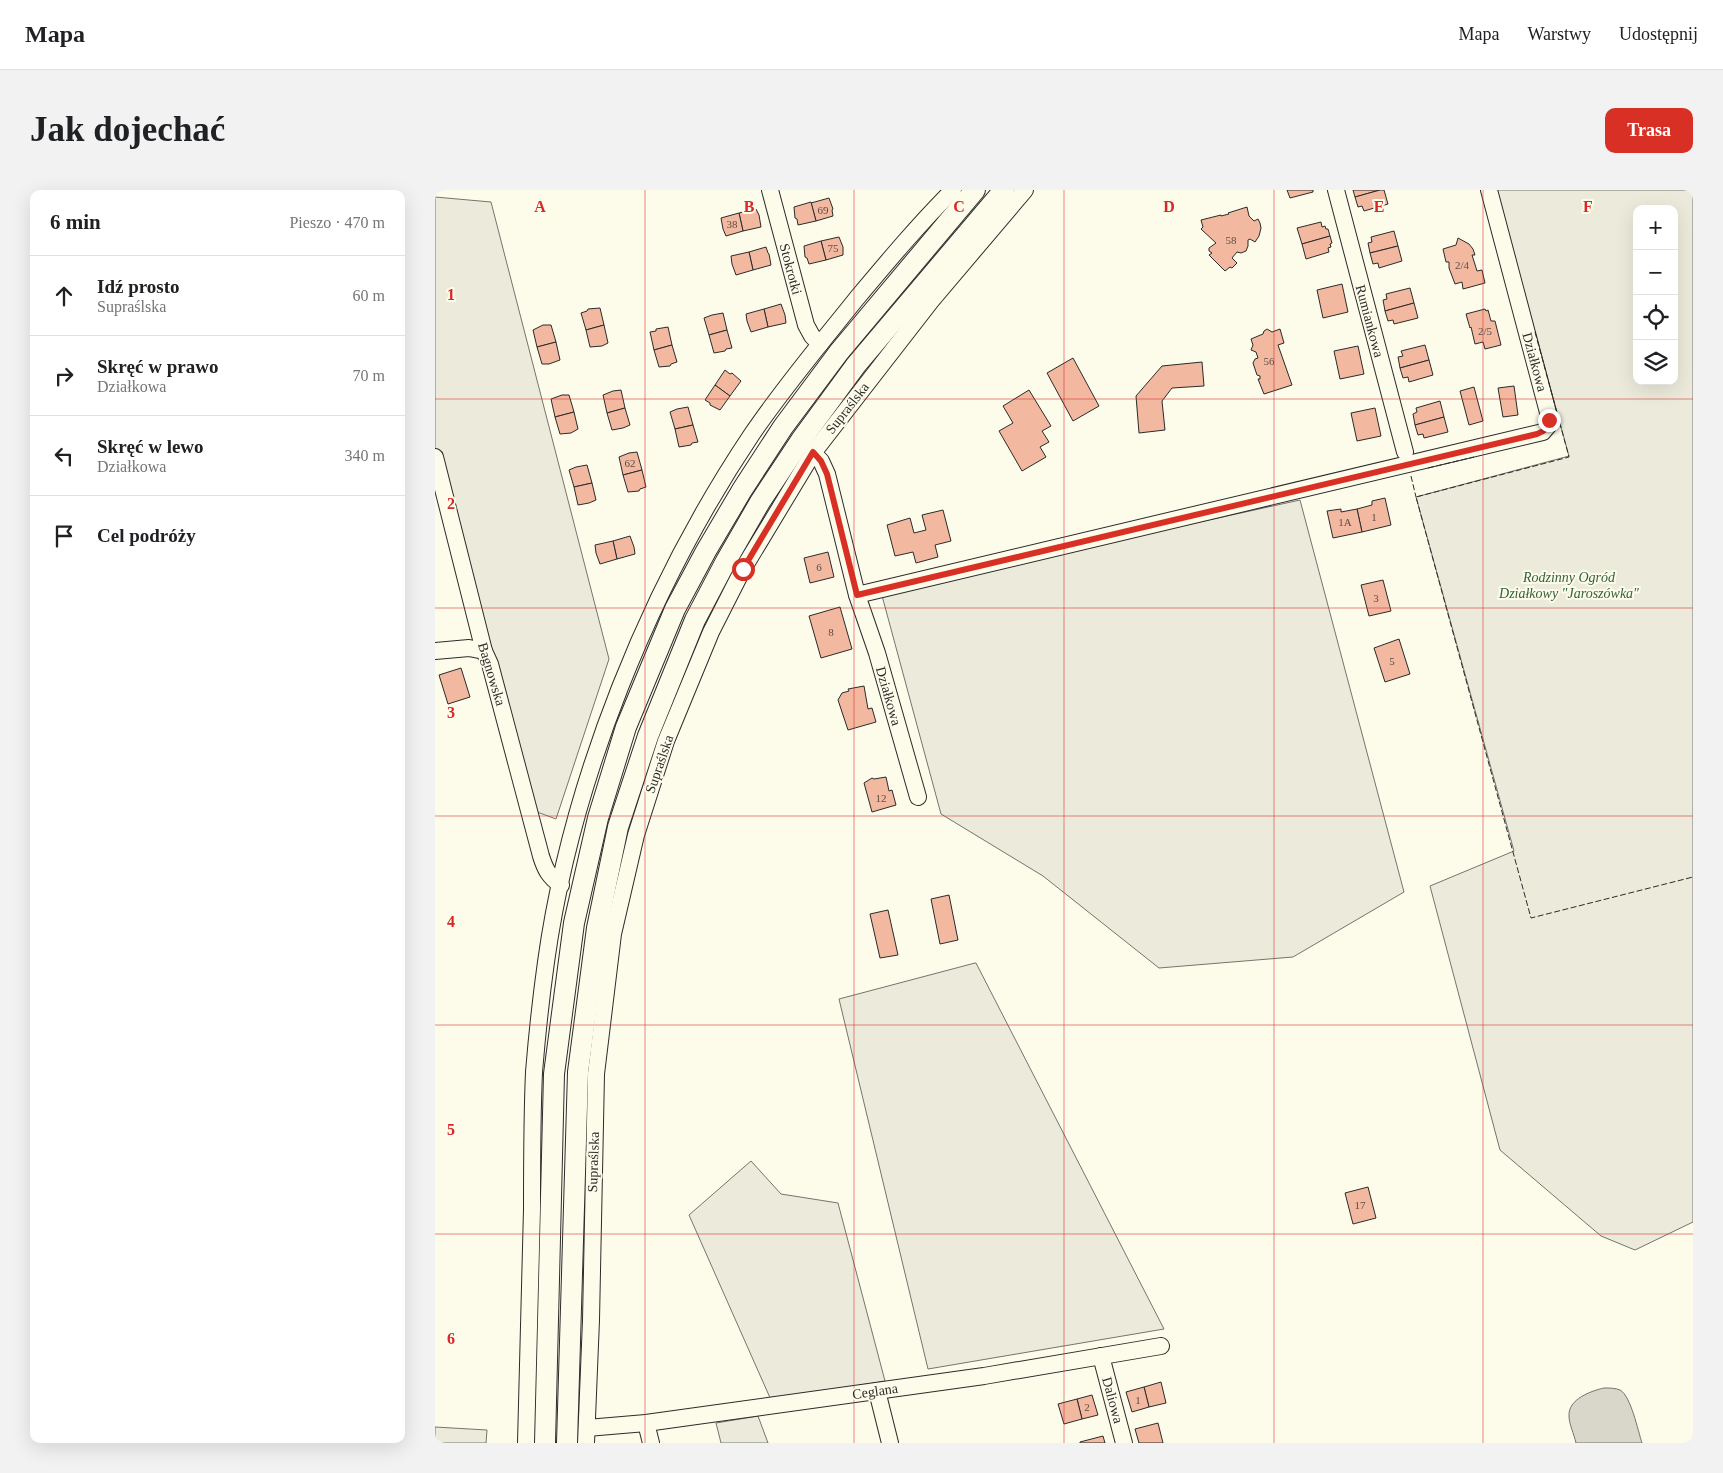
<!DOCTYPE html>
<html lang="pl">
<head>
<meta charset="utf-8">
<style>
	body { margin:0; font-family:Georgia,serif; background:#f2f2f2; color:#202124 }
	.controls { position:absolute; right:15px; top:15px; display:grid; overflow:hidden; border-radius:10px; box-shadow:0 5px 20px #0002 }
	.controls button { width:45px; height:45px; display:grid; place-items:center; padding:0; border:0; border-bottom:1px solid #e0e0e0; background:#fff; color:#202124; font:25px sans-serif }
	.stop { position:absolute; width:15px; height:15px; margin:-11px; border:4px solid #d93025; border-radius:50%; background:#fff }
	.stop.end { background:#d93025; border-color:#fff; box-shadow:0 1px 5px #0008 }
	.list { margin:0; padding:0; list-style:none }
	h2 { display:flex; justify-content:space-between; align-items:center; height:65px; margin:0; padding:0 20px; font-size:21px }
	h2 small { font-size:16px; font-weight:400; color:#757577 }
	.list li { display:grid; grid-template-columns:32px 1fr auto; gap:15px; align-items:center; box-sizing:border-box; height:80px; padding:0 20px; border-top:1px solid #e0e0e0 }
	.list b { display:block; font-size:19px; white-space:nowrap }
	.list p { margin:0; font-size:16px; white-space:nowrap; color:#757577 }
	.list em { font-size:16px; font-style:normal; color:#757577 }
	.icon { flex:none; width:28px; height:28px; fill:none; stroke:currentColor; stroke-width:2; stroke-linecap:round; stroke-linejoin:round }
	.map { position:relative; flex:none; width:1258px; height:1253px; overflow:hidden; border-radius:10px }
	header { display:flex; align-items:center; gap:30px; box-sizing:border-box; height:70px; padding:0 25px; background:#fff; border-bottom:1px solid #e0e0e0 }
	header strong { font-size:24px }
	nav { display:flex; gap:28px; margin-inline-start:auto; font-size:18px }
	.intro { display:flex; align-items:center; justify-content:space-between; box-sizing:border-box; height:120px; padding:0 30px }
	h1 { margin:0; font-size:35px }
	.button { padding:12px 22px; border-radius:10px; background:#d93025; color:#fff; font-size:18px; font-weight:700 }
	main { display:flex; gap:30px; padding:0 30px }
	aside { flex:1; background:#fff; border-radius:10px; box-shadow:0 5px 20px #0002 }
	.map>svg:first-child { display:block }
</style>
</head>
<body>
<header>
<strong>Mapa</strong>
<nav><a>Mapa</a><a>Warstwy</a><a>Udostępnij</a></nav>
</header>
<div class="intro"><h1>Jak dojechać</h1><a class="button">Trasa</a></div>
<main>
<aside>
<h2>6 min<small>Pieszo · 470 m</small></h2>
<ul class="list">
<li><svg class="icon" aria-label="ahead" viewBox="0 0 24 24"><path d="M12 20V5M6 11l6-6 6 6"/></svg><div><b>Idź prosto</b><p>Supraślska</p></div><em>60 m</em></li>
<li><svg class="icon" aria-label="right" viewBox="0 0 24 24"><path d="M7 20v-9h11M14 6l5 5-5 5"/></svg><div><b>Skręć w prawo</b><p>Działkowa</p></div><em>70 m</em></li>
<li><svg class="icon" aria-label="left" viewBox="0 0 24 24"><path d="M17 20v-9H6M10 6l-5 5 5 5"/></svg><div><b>Skręć w lewo</b><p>Działkowa</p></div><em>340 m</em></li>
<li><svg class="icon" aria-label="arrive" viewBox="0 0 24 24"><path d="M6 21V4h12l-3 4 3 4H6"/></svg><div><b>Cel podróży</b></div></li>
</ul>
</aside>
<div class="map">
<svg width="1258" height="1253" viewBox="0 0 1258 1253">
	<rect width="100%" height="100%" fill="#fdfbea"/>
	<g fill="#ecebdb" stroke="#74746e" fill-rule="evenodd">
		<path d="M1061 0H1258V1032L1200 1060 1166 1046 1065 960 995 696 1079 661 981 307 1134 266ZM1202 19H1239V191H1202Z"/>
		<path d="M0 7 56 12 174 469 121 629 102 622 0 262Z"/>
		<path d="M865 310 969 702 858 767 724 778 608 686 506 624 446 402Z"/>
		<path d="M540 773H541L729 1139 493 1179 404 809Z"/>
		<path d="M316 971 346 1004 403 1013 450 1191 336 1210 254 1025Z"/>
		<path d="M323 1226 333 1253H286L281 1233Z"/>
		<path d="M0 1237 52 1240 51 1253H0Z"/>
	</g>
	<path fill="#d8d7c9" stroke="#74746e" d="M1169 1198C1174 1198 1181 1198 1185 1200 1196 1206 1203 1241 1207 1253H1141C1139 1244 1134 1234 1134 1226 1133 1209 1156 1201 1169 1198Z"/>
	<g fill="#f2b8a0" stroke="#2b2b2b">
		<path d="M852 0H878V2L855 8Z"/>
		<path d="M918 0H945L920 7Z"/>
		<path d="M945 0H949L953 14 929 21 927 16 923 17 920 7Z"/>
		<path d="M394 8 398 19 397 20 398 26 381 31 376 13Z"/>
		<path d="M376 12 381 31 363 35 362 29 360 28 359 17Z"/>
		<path d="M812 17 814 26 819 31 823 29 825 33 826 38 824 46 820 52 815 49 813 50V56L811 61 806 63 802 62 797 68 802 73 797 78 795 77 790 81 774 65 777 63 774 61V58L781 53 766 39 768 37 766 30 786 25V26L794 24 793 23Z"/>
		<path d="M321 19 324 25 326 37 308 41 304 23Z"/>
		<path d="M304 23 308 41 291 46 288 39 286 28Z"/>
		<path d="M886 32 887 37 890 36 891 39H893L895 46 867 54 862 38Z"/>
		<path d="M959 41 963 56 935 63 933 53 937 52 936 47Z"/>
		<path d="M895 46 897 53 895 54 896 57 893 58 894 62 871 69 867 54Z"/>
		<path d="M404 47 408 57V65L391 70 386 51Z"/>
		<path d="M1023 48 1034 54 1038 59 1040 65H1037L1042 81 1047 80 1050 93 1028 99 1027 92 1020 94 1014 78V72H1011L1008 59 1021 55Z"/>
		<path d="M386 51 391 70 374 74 372 68 370 67 369 56Z"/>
		<path d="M963 56 967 71 944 78 943 73 938 74 935 63Z"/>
		<path d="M331 57 333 63 334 64 336 75 318 80 314 62Z"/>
		<path d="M314 62 318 80 301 85 297 74 296 66Z"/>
		<path d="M907 94 913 122 888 128 882 100Z"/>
		<path d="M975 98 979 113 950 121 948 110 952 109 951 104Z"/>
		<path d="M979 113 983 128 959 134 958 130 953 131 950 121Z"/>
		<path d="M346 114 350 125 351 133 333 137 329 119Z"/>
		<path d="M165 118 169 135 151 140 146 123 152 121 153 119Z"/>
		<path d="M329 119 333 137 316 142 312 131 311 124Z"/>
		<path d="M1050 119 1051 121 1053 120 1056 131H1060L1066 155 1050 159 1048 152 1040 154 1036 137 1035 138 1031 124Z"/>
		<path d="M288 123 292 140 274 145 269 128 277 125Z"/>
		<path d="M108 135H116L121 152 102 157 98 140Z"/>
		<path d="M169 135 173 153 167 156 155 157 151 140Z"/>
		<path d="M233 137 237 155 219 160 215 142 221 141V139Z"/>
		<path d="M832 139 837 142 845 139 849 153 843 155 857 195 829 204 823 189H825V186L822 185 818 173 820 169 823 168 821 162 816 160 818 155 816 149 828 144 829 141Z"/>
		<path d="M292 140 297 158 291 159 290 161 279 163 274 145Z"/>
		<path d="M121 152 125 170 114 174H107L102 157Z"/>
		<path d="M237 155 242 172 236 174 235 176 224 177 219 160Z"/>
		<path d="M990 155 994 170 965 178 963 167 968 166 966 161Z"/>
		<path d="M923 156 929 184 905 189 899 161Z"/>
		<path d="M638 168 664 216 638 231 612 183Z"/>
		<path d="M994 170 998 185 974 192 973 187 968 188 965 178Z"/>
		<path d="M767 172 769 196 737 198 727 211 730 240 704 243 701 206 727 176Z"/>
		<path d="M290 180 295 184 297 183 306 191 295 206 280 195Z"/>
		<path d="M280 195 295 206 285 220 275 215V213L270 210Z"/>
		<path d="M1079 196 1083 225 1068 227 1063 198Z"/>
		<path d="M1039 197 1048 231 1034 235 1025 201Z"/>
		<path d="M186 200 190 218 172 223 168 205 178 201Z"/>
		<path d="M594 200 616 236 607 241 614 252 605 257 611 267 587 281 564 241 578 233 568 216Z"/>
		<path d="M127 205H134L139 222 120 227 116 209Z"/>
		<path d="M1005 211 1009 227 980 235 978 224 982 222 981 218Z"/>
		<path d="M253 217 258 235 240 239 235 222 242 219Z"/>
		<path d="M190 218 195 235 188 238 177 240 172 223Z"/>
		<path d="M940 218 946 246 922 251 916 223Z"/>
		<path d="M139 222 143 239 136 243 125 244 120 227Z"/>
		<path d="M1009 227 1013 242 989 248 988 244 983 245 980 235Z"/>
		<path d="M258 235 263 252 257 253 256 255 244 257 240 239Z"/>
		<path d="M202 262 207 280 188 285 184 267 194 263Z"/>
		<path d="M152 275 157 293 139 297 134 280 141 277Z"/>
		<path d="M207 280 211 297 205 299 204 301 193 302 188 285Z"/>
		<path d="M157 293 161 310 154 313 143 315 139 297Z"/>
		<path d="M950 308 956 335 927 342 922 319 937 315V311Z"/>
		<path d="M906 319V322L922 319 927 342 898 348 892 321Z"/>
		<path d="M508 320 516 351 500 355 503 367 481 373 478 362 460 366 452 335 475 328 479 343 491 340 487 325Z"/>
		<path d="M195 346 199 357 200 364 182 369 178 351Z"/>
		<path d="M178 351 182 369 165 374 161 363 160 355Z"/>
		<path d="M393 362 399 387 375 393 369 368Z"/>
		<path d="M948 390 956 421 934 426 926 395Z"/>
		<path d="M405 417 417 459 386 468 374 426Z"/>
		<path d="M964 449 975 484 950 492 939 458Z"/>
		<path d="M26 478 35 507 13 514 4 485Z"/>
		<path d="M429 496 433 519 437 518 441 532 413 540 403 510 407 503 414 501 413 499Z"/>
		<path d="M451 587 454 601 457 600 461 615 437 622 429 593 437 588 439 589Z"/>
		<path d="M514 705 523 750 505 754 496 709Z"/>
		<path d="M453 720 463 765 445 768 435 724Z"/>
		<path d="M933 997 941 1028 918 1034 910 1003Z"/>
		<path d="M726 1192 731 1213 714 1217 709 1197Z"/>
		<path d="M709 1197 714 1217 697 1222 691 1202Z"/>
		<path d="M657 1205 663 1225 647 1229 642 1209Z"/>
		<path d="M642 1209 647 1229 629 1234 623 1214Z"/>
		<path d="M723 1233 728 1253H704L700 1239Z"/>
		<path d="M668 1246 670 1253H645V1252Z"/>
	</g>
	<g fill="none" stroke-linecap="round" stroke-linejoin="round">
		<g stroke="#2b2b2b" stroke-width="18">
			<g id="minor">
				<path d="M335 0 371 135 377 146 385 154"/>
				<path d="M901 0 970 262"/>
				<path d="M378 263 386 271 392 284 422 405 442 463 483 607"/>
				<path d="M0 267 49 461 55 474 106 666C110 679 114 687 126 695"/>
				<path d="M422 405 1108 242 1113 236 1115 230 1054 0"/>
				<path d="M0 461 34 458 49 461"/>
				<path d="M666 1166 689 1253"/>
				<path d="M442 1201 455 1253"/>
				<path d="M211 1233 216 1253"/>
				<path d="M152 1238 211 1233 549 1186 726 1156"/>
				<path d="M91 1253C93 1175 95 1097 97 1019 97 973 97 927 99 882 102 845 106 808 111 772 136 591 215 396 317 244 349 197 386 153 422 108 453 71 484 34 518 0"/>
				<path d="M151 1253 156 1130 161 884 178 744 201 645 231 551 276 442 308 379 378 263 496 111 590 0"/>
			</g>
		</g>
		<g stroke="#2b2b2b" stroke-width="22">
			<g id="major">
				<path d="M110 1253 119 884 139 733 163 628 191 537 240 419 271 361 307 300 348 237 404 162 540 0"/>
				<path d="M132 1253 143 882 162 738 183 637 213 546 260 430 291 371 325 312 366 250 421 175 569 0"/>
			</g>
		</g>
		<use href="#minor" stroke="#fdfbea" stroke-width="16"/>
		<use href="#major" stroke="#fdfbea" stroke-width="20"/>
		<g stroke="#2b2b2b" stroke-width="1" stroke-dasharray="6 2.5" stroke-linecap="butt">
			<path d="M1100 142 1134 267 981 307 1096 728 1258 687"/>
			<path d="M993 278 1039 267"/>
			<path d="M976 286 981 307"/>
		</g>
	</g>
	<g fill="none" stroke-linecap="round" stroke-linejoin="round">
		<path stroke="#d93025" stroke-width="6" d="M308 379 378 262 386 271 392 284 422 405 1102 244C1110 241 1113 238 1114 230"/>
	</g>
	<path fill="none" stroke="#d62828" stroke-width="1" stroke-opacity="0.55" d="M210 0V1253M419 0V1253M629 0V1253M839 0V1253M1048 0V1253M0 209H1258M0 418H1258M0 626H1258M0 835H1258M0 1044H1258"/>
	<g text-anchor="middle" stroke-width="4" stroke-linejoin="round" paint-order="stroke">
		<g font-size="11" fill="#5d4e48">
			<text x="388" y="24">69</text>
			<text x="297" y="38">38</text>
			<text x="796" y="54">58</text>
			<text x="398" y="62">75</text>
			<text x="1027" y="79">2/4</text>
			<text x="1050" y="145">2/5</text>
			<text x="834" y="175">56</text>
			<text x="195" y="277">62</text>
			<text x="939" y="331">1</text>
			<text x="910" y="336">1A</text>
			<text x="384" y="381">6</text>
			<text x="941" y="412">3</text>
			<text x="396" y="446">8</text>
			<text x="957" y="475">5</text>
			<text x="446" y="612">12</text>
			<text x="925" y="1019">17</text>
			<text x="703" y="1214">1</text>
			<text x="652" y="1221">2</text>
		</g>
		<g font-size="14" fill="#2b2b2b" stroke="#fdfbea">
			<text transform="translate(356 79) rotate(75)" y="5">Stokrotki</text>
			<text transform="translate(935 131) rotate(75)" y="5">Rumiankowa</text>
			<text transform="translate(1100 172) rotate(75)" y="5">Działkowa</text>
			<text transform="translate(412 218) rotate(-52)" y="5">Supraślska</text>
			<text transform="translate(57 484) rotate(73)" y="5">Bagnowska</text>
			<text transform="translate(454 506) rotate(74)" y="5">Działkowa</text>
			<text transform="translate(224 574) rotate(-71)" y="5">Supraślska</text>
			<text transform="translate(158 972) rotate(-88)" y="5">Supraślska</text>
			<text transform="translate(440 1201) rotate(-8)" y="5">Ceglana</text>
			<text transform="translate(678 1210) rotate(75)" y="5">Daliowa</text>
		</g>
		<g font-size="14" font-style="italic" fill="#34623c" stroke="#fdfbea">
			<text x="1134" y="392">Rodzinny Ogród<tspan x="1134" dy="16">Działkowy "Jaroszówka"</tspan></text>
		</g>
	</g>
	<g font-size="16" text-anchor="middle" font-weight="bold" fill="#d62828" stroke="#fdfbea" stroke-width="4" stroke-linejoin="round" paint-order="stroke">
		<text x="105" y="22">A</text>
		<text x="314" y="22">B</text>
		<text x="524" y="22">C</text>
		<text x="734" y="22">D</text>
		<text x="944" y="22">E</text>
		<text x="1153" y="22">F</text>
		<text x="16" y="110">1</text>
		<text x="16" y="319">2</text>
		<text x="16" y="528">3</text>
		<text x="16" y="737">4</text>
		<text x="16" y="945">5</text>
		<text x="16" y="1154">6</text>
	</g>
</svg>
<div class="controls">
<button>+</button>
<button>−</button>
<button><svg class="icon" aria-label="locate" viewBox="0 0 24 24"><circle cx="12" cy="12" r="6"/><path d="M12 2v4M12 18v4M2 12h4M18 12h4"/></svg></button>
<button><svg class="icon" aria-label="layers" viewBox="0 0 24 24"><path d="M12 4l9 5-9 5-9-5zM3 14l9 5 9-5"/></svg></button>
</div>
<div class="stop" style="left:308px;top:379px"></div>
<div class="stop end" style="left:1114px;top:230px"></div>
</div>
</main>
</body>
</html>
